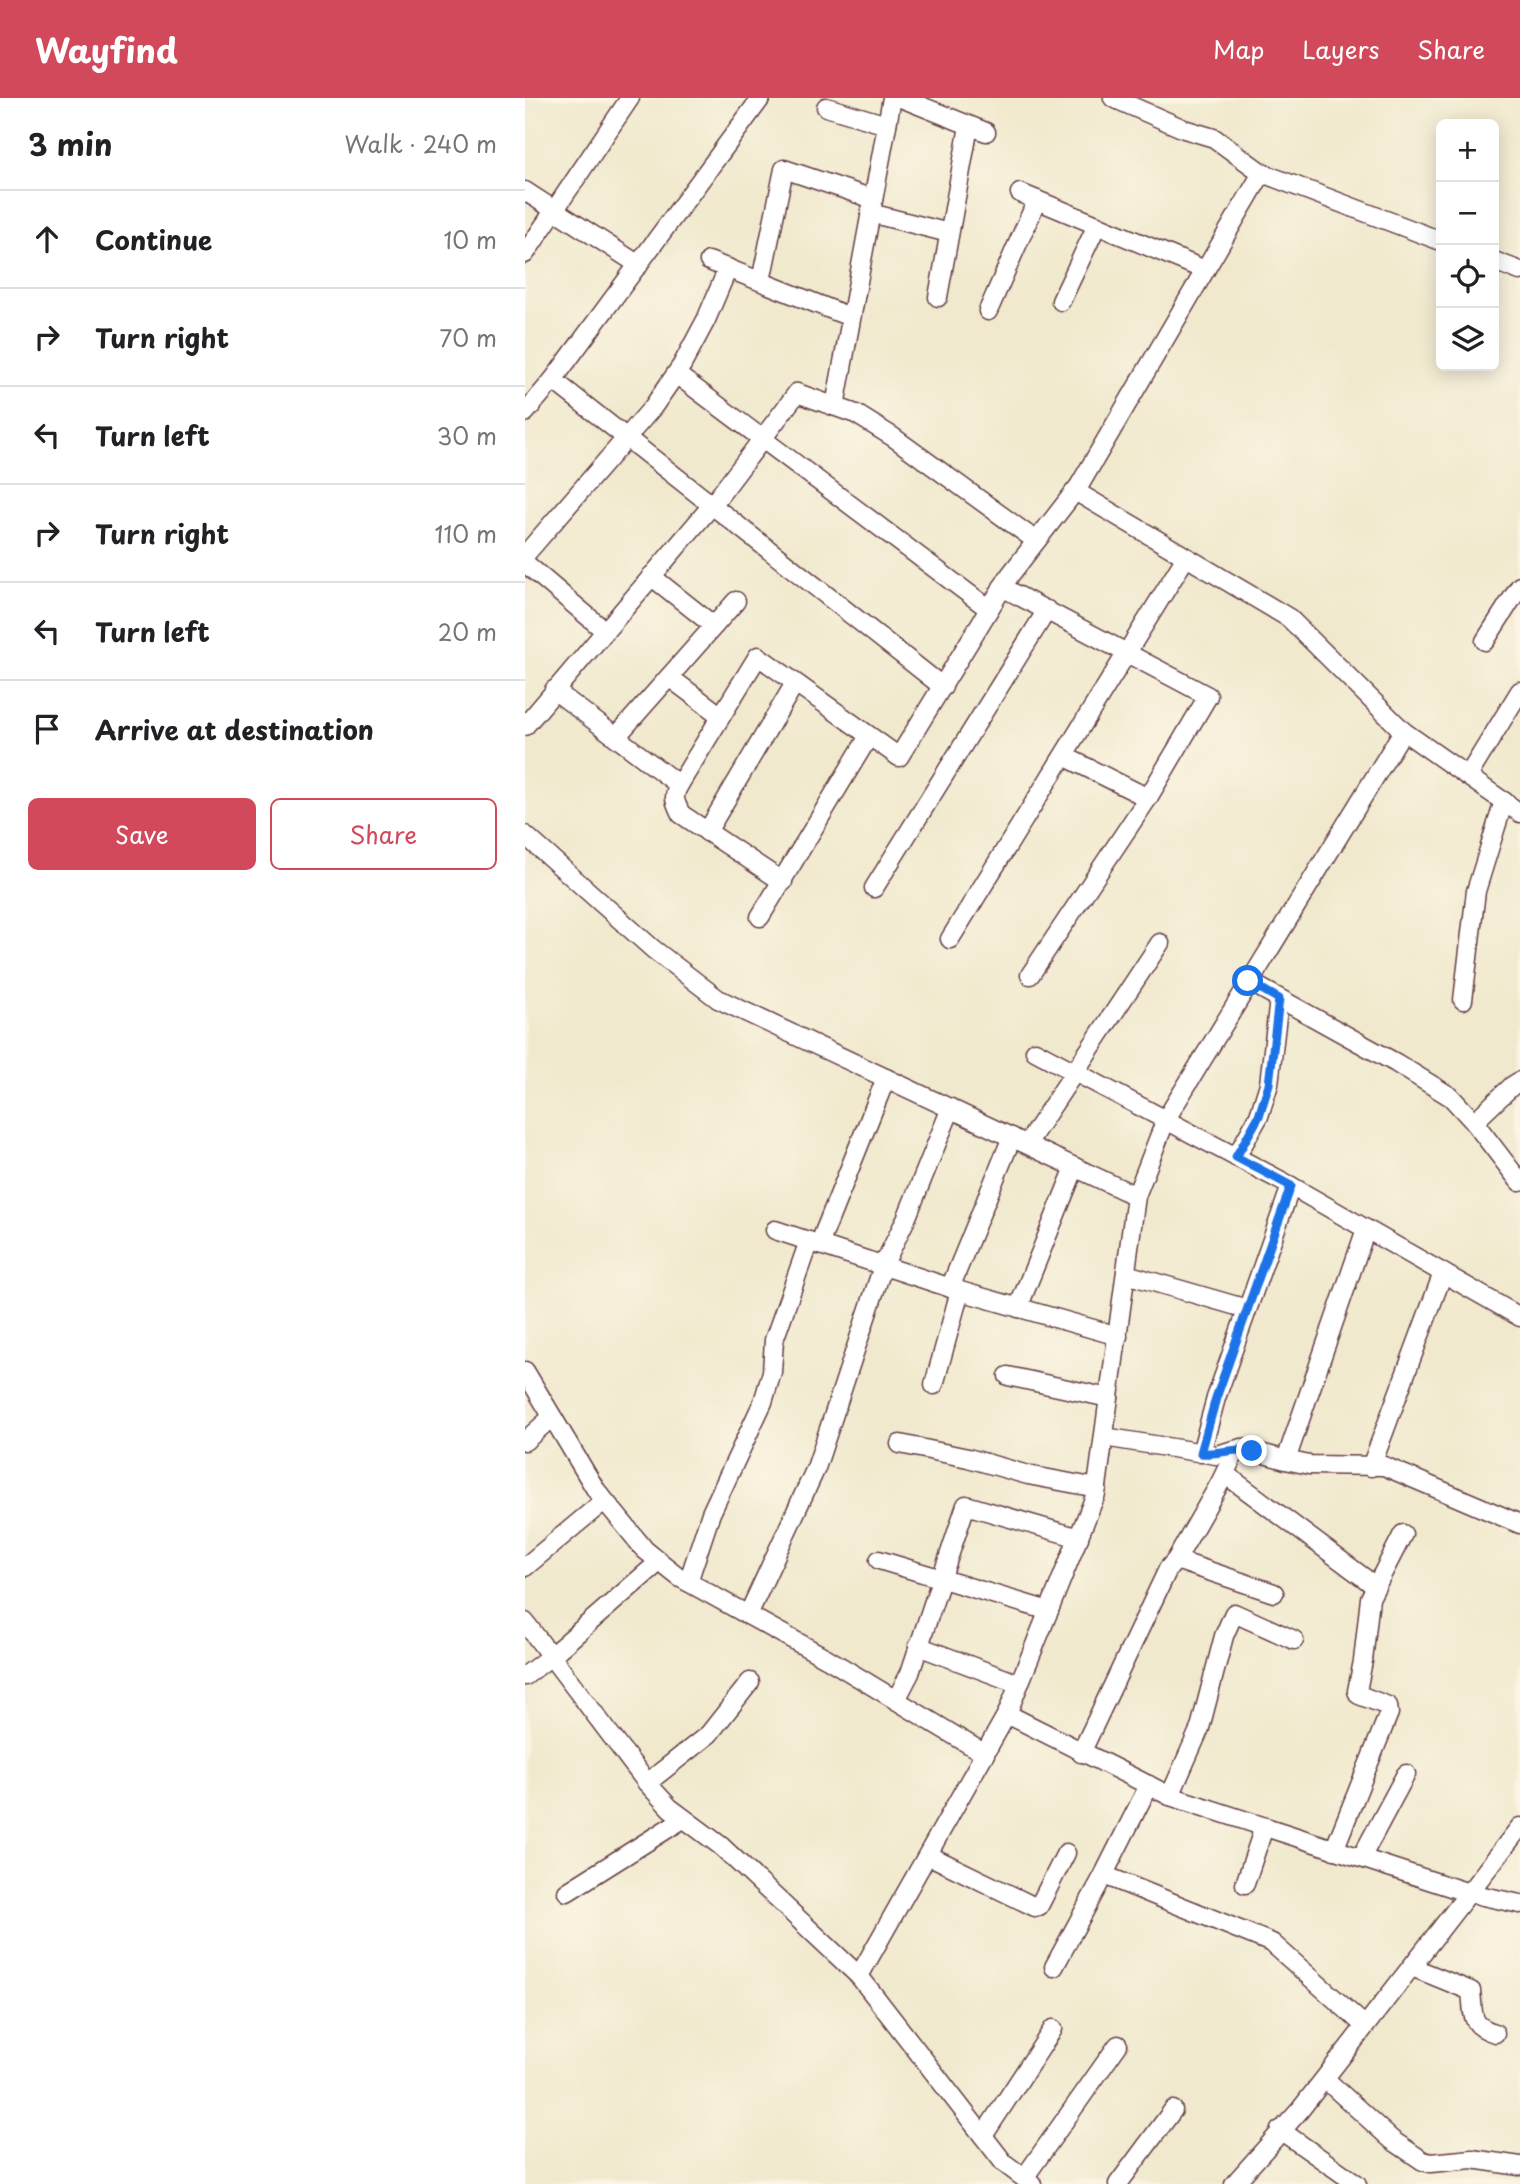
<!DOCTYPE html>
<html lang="en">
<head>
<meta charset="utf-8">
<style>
	body { margin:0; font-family:"Playpen Sans",sans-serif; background:#f2f2f2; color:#202124 }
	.controls { position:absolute; right:21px; top:21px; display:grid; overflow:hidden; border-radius:10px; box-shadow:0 4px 18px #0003 }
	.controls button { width:63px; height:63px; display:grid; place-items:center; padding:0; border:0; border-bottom:2px solid #e0e0e0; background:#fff; color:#202124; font:35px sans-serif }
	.stop { position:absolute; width:21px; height:21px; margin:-16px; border:5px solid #1a73e8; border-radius:50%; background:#fff }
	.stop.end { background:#1a73e8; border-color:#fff; box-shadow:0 2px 7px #0008 }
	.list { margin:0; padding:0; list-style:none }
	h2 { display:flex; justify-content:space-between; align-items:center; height:91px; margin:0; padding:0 28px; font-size:30px }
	h2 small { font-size:23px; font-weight:400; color:#757577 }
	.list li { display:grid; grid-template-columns:46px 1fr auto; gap:21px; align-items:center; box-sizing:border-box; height:98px; padding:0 28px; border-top:2px solid #e0e0e0 }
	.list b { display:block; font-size:26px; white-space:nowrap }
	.list em { font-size:23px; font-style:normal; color:#757577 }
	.actions { display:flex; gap:14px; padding:21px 28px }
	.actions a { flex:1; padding:16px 0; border:2px solid #d1495b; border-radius:10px; text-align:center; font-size:24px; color:#d1495b }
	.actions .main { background:#d1495b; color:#fff }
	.icon { flex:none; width:38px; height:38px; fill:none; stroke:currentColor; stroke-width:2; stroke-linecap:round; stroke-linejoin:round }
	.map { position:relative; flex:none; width:995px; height:2086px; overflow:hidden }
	header { display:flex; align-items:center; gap:42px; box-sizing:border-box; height:98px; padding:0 35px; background:#d1495b; color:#fff }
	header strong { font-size:33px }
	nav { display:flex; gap:38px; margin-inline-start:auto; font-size:24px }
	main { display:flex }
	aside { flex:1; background:#fff }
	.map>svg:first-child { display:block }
</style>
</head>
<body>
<header>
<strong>Wayfind</strong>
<nav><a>Map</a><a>Layers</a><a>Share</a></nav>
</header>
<main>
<aside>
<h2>3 min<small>Walk · 240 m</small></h2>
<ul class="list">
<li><svg class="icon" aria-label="ahead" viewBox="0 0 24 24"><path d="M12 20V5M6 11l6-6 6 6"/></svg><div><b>Continue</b></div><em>10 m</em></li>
<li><svg class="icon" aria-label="right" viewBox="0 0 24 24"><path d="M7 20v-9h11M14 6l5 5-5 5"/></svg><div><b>Turn right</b></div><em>70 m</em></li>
<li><svg class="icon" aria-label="left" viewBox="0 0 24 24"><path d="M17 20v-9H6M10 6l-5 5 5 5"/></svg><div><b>Turn left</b></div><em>30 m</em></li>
<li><svg class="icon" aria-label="right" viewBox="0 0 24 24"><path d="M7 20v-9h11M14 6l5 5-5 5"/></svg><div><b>Turn right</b></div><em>110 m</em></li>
<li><svg class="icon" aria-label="left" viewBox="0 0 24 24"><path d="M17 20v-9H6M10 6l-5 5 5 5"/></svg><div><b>Turn left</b></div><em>20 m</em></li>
<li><svg class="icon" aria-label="arrive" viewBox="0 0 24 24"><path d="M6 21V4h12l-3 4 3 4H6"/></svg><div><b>Arrive at destination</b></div></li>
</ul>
<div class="actions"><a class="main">Save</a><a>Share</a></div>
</aside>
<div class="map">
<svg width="995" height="2086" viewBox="0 0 995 2086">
	<rect width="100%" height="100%" fill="#fcf5e5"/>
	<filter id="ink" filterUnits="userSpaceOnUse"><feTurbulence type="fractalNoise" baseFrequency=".0143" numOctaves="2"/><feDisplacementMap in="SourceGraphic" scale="14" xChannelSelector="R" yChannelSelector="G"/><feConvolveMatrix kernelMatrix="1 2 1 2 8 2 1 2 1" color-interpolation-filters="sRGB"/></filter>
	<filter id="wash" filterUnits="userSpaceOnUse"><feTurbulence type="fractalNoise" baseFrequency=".00686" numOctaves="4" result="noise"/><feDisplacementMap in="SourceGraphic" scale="28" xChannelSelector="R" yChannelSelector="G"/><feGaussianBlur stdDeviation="1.57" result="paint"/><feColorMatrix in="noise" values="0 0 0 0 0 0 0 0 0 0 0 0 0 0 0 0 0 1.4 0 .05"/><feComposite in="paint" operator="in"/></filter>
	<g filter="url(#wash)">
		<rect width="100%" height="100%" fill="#f0e9cd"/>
	</g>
	<g filter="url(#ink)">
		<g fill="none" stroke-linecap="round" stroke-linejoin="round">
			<g stroke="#633d43" stroke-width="21">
				<g id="minor">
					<path d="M376 0 461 34"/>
					<path d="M588 0 659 31 689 40 737 75 916 143"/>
					<path d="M301 9 362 27"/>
					<path d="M0 93 114 167"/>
					<path d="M495 95 680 172"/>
					<path d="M345 115 424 135"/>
					<path d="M0 156 105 0"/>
					<path d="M184 163 325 219"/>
					<path d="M969 163 995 173"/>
					<path d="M236 183 259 71 348 101"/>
					<path d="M413 199 444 28"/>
					<path d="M536 203 572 127"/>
					<path d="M463 213 512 102"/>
					<path d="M151 276 464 511"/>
					<path d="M28 282 418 589"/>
					<path d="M310 308 367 0"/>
					<path d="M0 315 28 282 236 0"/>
					<path d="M0 457 128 309 157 267 181 222 203 170"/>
					<path d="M0 465 80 533"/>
					<path d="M126 478 189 528"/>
					<path d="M477 489 683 598 623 700 505 877"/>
					<path d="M960 543 995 488"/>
					<path d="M144 579 196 618"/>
					<path d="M29 592 154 687"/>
					<path d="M0 628 188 406 272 295 331 316 368 339 510 442"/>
					<path d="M878 633 995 715"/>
					<path d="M91 639 211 503"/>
					<path d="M539 658 623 700"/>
					<path d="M943 678 995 593"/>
					<path d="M182 734 270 585"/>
					<path d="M0 737 128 851 193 901 611 1098"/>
					<path d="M258 784 156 716C150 704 147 699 154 687L233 558 374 659 485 477 554 388 737 75"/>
					<path d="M349 790 522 512"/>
					<path d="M235 819 344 638"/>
					<path d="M425 841 661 459"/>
					<path d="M723 883 871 965 926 999 949 1024 995 1084"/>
					<path d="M938 902 951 793 979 703"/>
					<path d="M510 953 766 1088 995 1219"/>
					<path d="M949 1024 987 988 995 983"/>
					<path d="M502 1046 635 845"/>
					<path d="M711 1059 734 1018 744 986 754 901"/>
					<path d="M841 1131 761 1362 784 1367 859 1368 995 1426"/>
					<path d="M250 1132 435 1193 593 1238"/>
					<path d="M294 1147 361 980"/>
					<path d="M601 1176 722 1211"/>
					<path d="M425 1190 487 1039"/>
					<path d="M493 1210 550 1069"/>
					<path d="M0 1273 71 1392 120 1452 154 1479 303 1561 460 1656"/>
					<path d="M483 1278 584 1300"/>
					<path d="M409 1287 435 1193"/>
					<path d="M579 1339 691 1357 717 1350 761 1362"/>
					<path d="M0 1343 27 1319"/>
					<path d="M375 1346 443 1360 503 1377 572 1390"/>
					<path d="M676 1355 691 1300 766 1088"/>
					<path d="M846 1369 918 1175"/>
					<path d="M700 1376 850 1488"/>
					<path d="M354 1462 524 1513"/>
					<path d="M651 1462 749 1495"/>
					<path d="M0 1469 79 1403"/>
					<path d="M163 1484 186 1415 238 1304 247 1274 249 1242 284 1143"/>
					<path d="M223 1517 291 1370 358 1168 381 1121 426 1010"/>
					<path d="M0 1524 122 1685 145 1710 196 1748 334 1878"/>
					<path d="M393 1548 494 1586"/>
					<path d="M0 1578 26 1558 134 1464"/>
					<path d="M371 1602 385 1575 441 1407 554 1440"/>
					<path d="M482 1616 571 1396 611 1098 641 1021 878 633 764 520 550 393"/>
					<path d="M556 1655 643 1471 651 1462 695 1385 711 1352"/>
					<path d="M122 1685 184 1636 225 1584"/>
					<path d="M645 1698 675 1630 699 1538 709 1515 769 1542"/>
					<path d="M809 1752 864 1615 863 1608 834 1597 832 1593 838 1563 845 1500 878 1436"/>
					<path d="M403 1757 510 1809 514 1808 541 1755"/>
					<path d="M836 1760 881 1676"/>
					<path d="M579 1777 747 1845 840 1928"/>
					<path d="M720 1786 739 1729"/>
					<path d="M42 1794 158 1721"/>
					<path d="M529 1869 576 1782 624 1687"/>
					<path d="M887 1869 946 1893C949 1915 943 1927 970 1935"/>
					<path d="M800 1981 867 2042 898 2063 906 2065 947 2061 995 2068"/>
					<path d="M755 2032 832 2086"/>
					<path d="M458 2038 528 1931"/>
					<path d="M499 2080 593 1947"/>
					<path d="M507 2086 479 2065 334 1878 482 1616 645 1698 944 1795 995 1806"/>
					<path d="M593 2086 648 2012"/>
					<path d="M709 2086 775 2012 995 1729"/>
				</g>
			</g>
			<use href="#minor" stroke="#fff" stroke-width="18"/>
		</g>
	</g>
	<g fill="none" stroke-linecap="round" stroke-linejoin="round" filter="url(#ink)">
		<path stroke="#1a73e8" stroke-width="9" d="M723 883 754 901 744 986 734 1018 711 1059 766 1088 691 1300 676 1355C694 1357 710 1349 727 1353"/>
	</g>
</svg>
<div class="controls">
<button>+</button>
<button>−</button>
<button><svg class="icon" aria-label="locate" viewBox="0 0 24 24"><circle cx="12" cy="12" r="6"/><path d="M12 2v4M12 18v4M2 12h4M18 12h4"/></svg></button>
<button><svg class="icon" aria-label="layers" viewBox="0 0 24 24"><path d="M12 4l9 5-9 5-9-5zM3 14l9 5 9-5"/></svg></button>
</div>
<div class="stop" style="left:723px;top:883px"></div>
<div class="stop end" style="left:727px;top:1353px"></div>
</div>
</main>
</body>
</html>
